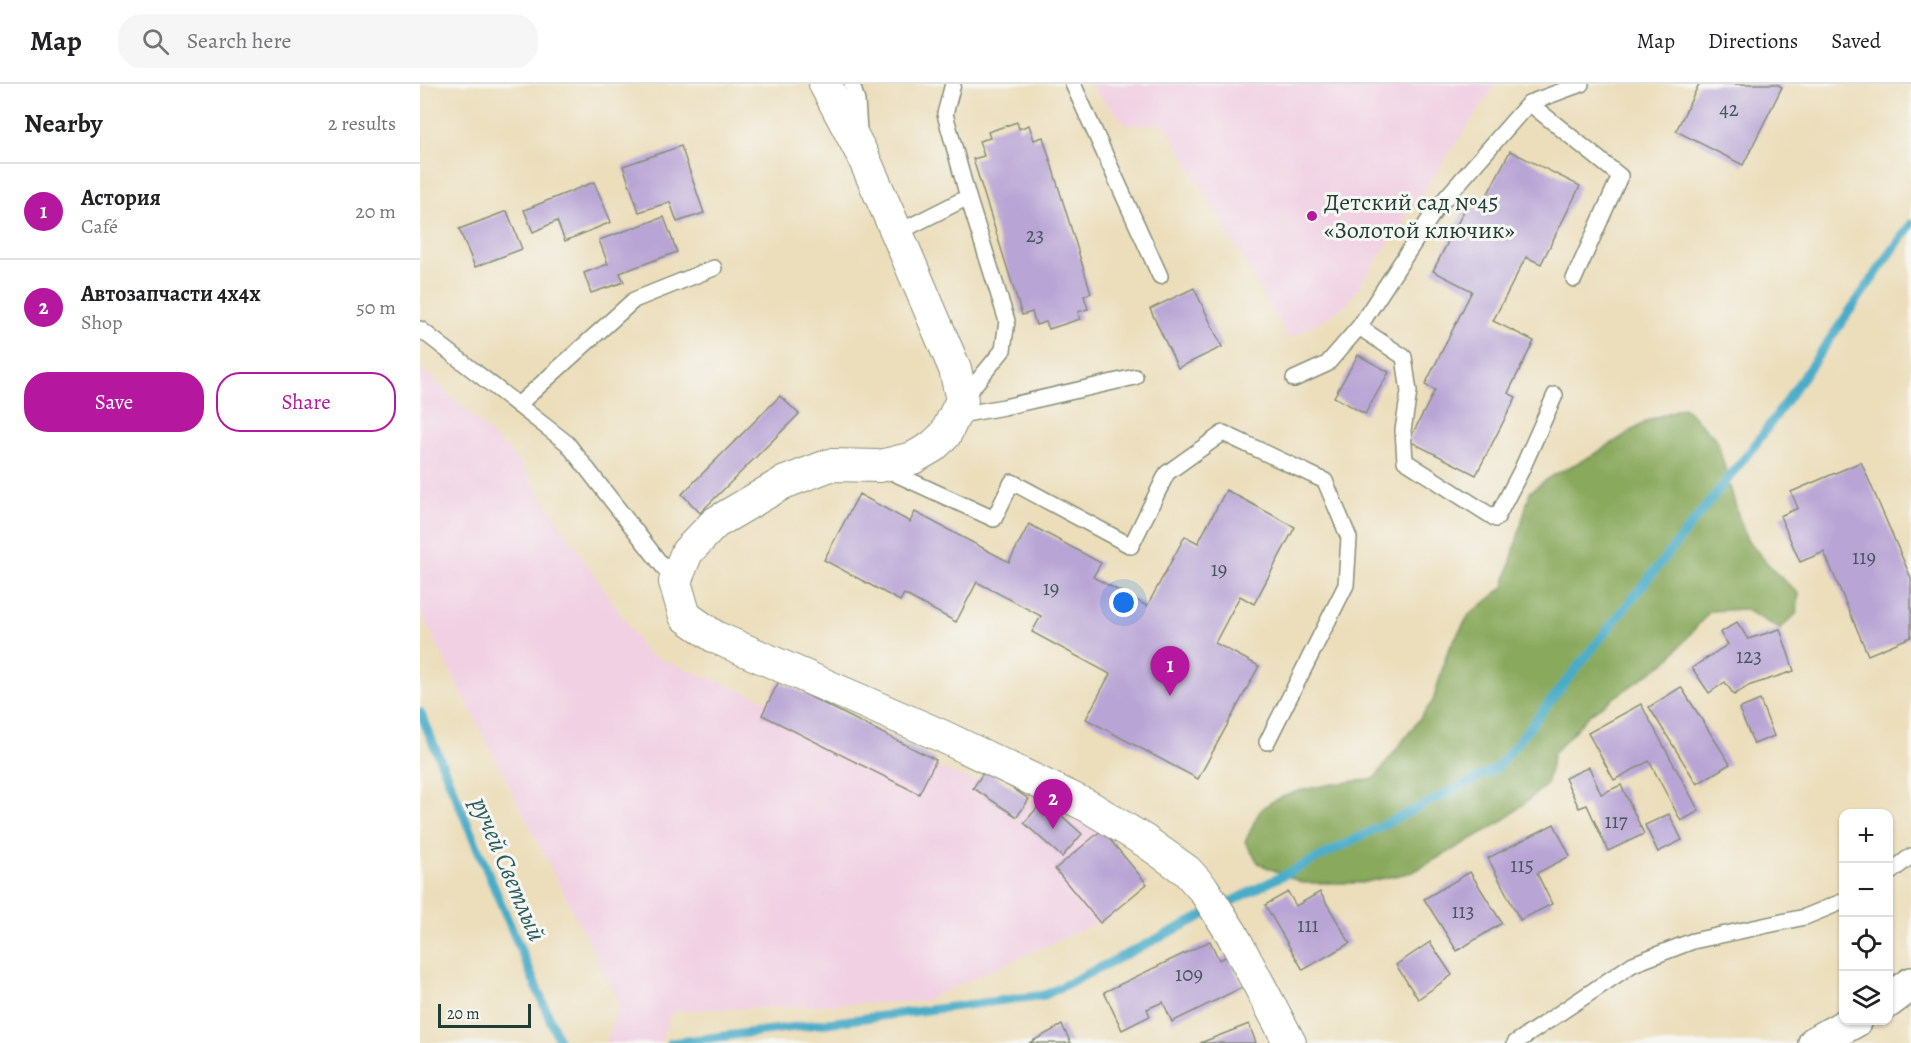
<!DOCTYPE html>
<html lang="en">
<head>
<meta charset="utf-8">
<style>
	body { margin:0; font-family:Alegreya,serif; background:#f6f6f6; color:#202124 }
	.controls { position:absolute; right:18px; bottom:18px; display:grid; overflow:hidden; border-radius:12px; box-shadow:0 2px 4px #0004 }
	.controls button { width:54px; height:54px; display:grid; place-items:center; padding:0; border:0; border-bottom:2px solid #e0e0e0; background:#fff; color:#202124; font:30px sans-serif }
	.scale { position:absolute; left:18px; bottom:15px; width:93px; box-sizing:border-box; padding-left:6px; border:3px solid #1f3d34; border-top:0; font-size:16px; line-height:21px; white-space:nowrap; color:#1f3d34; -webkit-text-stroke:4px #f6f6f2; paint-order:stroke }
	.you { position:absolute; left:704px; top:519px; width:21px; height:21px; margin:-15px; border:4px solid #fff; border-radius:50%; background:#1a73e8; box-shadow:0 0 0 9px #1a73e833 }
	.badge { display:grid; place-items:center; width:39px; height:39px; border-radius:50%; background:#b5179e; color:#fff; font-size:20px; font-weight:700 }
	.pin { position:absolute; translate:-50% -50px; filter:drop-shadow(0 2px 3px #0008) }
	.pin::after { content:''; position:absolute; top:32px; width:21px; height:18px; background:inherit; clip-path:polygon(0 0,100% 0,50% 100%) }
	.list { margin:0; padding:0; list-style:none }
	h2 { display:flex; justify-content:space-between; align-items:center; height:78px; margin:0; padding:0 24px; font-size:26px }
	h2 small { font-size:20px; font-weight:400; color:#757577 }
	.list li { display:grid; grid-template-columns:39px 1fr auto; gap:18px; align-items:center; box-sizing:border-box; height:96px; padding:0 24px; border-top:2px solid #e0e0e0 }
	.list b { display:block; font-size:22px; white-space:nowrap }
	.list p { margin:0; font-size:20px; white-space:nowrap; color:#757577 }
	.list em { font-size:20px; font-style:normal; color:#757577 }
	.actions { display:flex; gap:12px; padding:18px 24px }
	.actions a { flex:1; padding:14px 0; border:2px solid #b5179e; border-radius:24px; text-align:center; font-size:21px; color:#b5179e }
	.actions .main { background:#b5179e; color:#fff }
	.icon { flex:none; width:33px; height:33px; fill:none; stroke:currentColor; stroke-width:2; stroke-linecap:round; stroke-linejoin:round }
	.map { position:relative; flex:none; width:1491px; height:959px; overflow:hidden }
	header { display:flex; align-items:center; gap:36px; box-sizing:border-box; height:84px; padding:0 30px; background:#fff; border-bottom:2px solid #e0e0e0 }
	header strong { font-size:28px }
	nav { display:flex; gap:33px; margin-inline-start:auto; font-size:21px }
	.search { width:420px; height:54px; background:#f6f6f6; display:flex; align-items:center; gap:15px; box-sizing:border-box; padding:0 21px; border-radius:24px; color:#757577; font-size:22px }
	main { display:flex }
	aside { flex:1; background:#fff }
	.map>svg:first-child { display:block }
</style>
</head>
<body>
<header>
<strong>Map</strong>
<div class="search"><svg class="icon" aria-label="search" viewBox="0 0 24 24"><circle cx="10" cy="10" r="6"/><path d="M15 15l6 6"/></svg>Search here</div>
<nav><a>Map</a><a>Directions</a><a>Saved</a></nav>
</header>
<main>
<aside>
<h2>Nearby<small>2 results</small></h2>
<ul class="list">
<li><span class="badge">1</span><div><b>Астория</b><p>Café</p></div><em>20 m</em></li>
<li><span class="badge">2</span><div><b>Автозапчасти 4х4х</b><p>Shop</p></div><em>50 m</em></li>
</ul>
<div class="actions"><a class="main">Save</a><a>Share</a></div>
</aside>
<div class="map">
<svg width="1491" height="959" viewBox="0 0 1491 959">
	<rect width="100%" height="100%" fill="#f6f6f2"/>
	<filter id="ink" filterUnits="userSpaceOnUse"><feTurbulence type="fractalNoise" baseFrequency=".0167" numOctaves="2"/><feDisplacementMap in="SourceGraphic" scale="12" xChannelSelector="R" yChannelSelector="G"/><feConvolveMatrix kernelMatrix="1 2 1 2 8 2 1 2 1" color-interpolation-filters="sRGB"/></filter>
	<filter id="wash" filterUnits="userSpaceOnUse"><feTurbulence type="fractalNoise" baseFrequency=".008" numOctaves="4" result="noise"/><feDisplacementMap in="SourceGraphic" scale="24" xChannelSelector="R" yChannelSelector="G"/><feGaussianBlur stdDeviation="1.35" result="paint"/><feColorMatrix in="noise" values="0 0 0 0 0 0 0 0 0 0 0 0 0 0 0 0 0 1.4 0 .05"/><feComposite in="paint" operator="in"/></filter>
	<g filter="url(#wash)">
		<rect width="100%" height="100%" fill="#ecdebb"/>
		<g fill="#f1d0e3">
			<path d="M669 0H1076L926 222 869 255 745 40 706 41Z"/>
			<path d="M0 283 96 374 227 570 677 745 698 829 503 917 252 927 240 959H186L199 918 0 527Z"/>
		</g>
		<path fill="#89a95c" stroke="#547348" stroke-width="1.5" d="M1264 323 1297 356 1318 431 1327 456 1355 488 1379 510 1377 529 1360 545 1324 525 1290 527 1247 577 1169 631 1134 669 1126 701 1082 738 993 788 941 799H883L839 780 825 758C830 749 834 737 839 729 857 703 925 699 954 695L1013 617 1028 566 1049 531 1084 503 1110 408 1130 393 1175 370 1229 336Z"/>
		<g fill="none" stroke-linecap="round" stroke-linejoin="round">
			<g stroke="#49acc8" stroke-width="9">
				<path d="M0 628 140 959"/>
				<path d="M251 959 625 911 1077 684 1338 357 1491 140"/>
			</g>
		</g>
		<g id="blocks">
			<g fill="#b9a5d5">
				<path d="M1279 0H1356L1362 3 1323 81 1256 47Z"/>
				<path d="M597 38 599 45 609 41 614 56 623 53 671 209 664 212 668 225 658 228 660 235 629 245 626 238 616 241 612 228 602 231 553 75 564 72 559 57 570 54 568 48Z"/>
				<path d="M261 62 284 129 257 138 250 118 219 128 203 82Z"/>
				<path d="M1090 67 1160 102 1121 180 1106 173 1073 237 1114 257 1088 309 1096 313 1056 391 989 357 1015 306 1005 301 1052 207 1013 187 1050 115 1062 121Z"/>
				<path d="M174 98 191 138 145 157 137 137 113 148 104 126Z"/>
				<path d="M87 127 102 165 55 183 39 145Z"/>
				<path d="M244 133 257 168 200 189 204 198 171 209 164 189 188 180 179 156Z"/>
				<path d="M774 204 802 263 758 284 730 225Z"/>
				<path d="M938 271 969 288 945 330 914 313Z"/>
				<path d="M360 312 379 330 280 429 262 410Z"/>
				<path d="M1441 378 1491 494V553L1448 571 1404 468 1380 478 1360 432 1378 424 1371 408Z"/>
				<path d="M806 406 875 443 834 520 820 512 795 559 839 582 778 695 666 635 690 590 612 548 621 532 557 498 536 538 484 510 480 517 404 476 439 410 490 438 495 428 589 478 609 440 681 479 673 493 727 522 765 452 778 459Z"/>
				<path d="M1317 538 1328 555 1360 545 1374 587 1328 602 1314 611 1305 598 1289 609 1272 584 1308 560 1300 549Z"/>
				<path d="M359 597 516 676 499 710 342 631Z"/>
				<path d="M1261 603 1310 680 1277 700 1229 623Z"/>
				<path d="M1340 616 1354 652 1334 660 1319 625Z"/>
				<path d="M1221 620 1279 727 1261 737 1229 677 1194 696 1168 649Z"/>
				<path d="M1169 683 1181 710 1201 701 1224 750 1188 767 1167 721 1159 724 1145 694Z"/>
				<path d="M565 686 609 715 597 733 553 704Z"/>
				<path d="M624 716 662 750 642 773 604 739Z"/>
				<path d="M1249 730 1262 756 1238 768 1225 741Z"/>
				<path d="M1134 740 1150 772 1117 789 1132 820 1100 836 1068 774Z"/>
				<path d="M682 746 727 800 680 839 635 785Z"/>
				<path d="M1050 788 1082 839 1037 867 1004 815Z"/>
				<path d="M868 808 876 822 900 808 930 859 883 886 845 821Z"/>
				<path d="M790 857 799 876 808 872 823 903 752 938 743 918 727 925 730 932 702 946 684 908Z"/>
				<path d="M1010 858 1032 891 998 915 976 881Z"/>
				<path d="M829 940 836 959H780Z"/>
				<path d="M642 941 651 959H609Z"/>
			</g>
		</g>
	</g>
	<g filter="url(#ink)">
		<use href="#blocks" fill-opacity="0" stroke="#868e78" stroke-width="1.5"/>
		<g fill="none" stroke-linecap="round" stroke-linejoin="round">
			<g stroke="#868e78" stroke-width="18">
				<g id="service">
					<path d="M432 0 437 17 439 47"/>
					<path d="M653 0 740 192"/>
					<path d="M1109 19 1200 92 1154 195"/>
					<path d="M477 149 548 113 525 30 533 0"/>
					<path d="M939 243 984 273 989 308 983 346 985 377 1076 435 1101 387 1135 311"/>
					<path d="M0 245 147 359 255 498"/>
					<path d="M874 295 907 280 939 243 1016 125 1109 19 1161 0"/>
					<path d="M542 316 583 266 587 237 548 113"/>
					<path d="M98 321 214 216 294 184"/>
					<path d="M534 332 584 323 715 293"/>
					<path d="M465 385 574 435 592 398 711 462 747 389 803 349 905 397 929 454 926 501 847 658"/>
					<path d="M1468 790 1491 772"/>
					<path d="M1095 959 1213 880 1273 857 1385 833 1424 817"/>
				</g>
			</g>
			<g stroke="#868e78" stroke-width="34">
				<path id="minor" d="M405 0 442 70 477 149 535 285 542 316 525 351 512 363 493 374 460 382 410 381 363 399 295 439 267 468 255 498 265 532 295 553 522 652 668 722 725 757 767 787 784 806 812 850 870 959"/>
			</g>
			<g stroke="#868e78" stroke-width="36">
				<g id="primary">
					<path d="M1468 917 1491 900"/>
					<path d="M1395 959 1436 936"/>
				</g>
			</g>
			<use href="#service" stroke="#fff" stroke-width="15"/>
			<use href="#minor" stroke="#fff" stroke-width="32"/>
			<use href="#primary" stroke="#fff" stroke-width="33"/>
		</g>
	</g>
	<circle fill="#b5179e" stroke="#f6f6f2" stroke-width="2" cx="892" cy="132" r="6"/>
	<g text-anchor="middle" stroke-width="6" stroke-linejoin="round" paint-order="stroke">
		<g font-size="21" fill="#46575c">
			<text x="1309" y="32">42</text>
			<text x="615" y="158">23</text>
			<text x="1444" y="480">119</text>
			<text x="799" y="492">19</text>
			<text x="631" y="511">19</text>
			<text x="1329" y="579">123</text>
			<text x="1196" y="744">117</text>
			<text x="1102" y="788">115</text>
			<text x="1043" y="834">113</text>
			<text x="888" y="848">111</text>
			<text x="769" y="897">109</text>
		</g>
		<g font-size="24" fill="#1f3d34" stroke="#f6f6f2" text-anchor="start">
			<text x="904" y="126">Детский сад №45<tspan x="904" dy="28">«Золотой ключик»</tspan></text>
		</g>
		<g font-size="26" font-style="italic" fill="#2c5e60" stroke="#f6f6f2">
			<text transform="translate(89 785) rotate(67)" y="9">ручей Светлый</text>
		</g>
	</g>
</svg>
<div class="controls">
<button>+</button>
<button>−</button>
<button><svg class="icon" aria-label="locate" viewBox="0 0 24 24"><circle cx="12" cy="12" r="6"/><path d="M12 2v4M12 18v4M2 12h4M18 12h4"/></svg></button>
<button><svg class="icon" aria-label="layers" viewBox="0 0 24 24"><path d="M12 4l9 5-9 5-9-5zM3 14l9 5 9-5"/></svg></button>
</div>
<div class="scale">20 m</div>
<div class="you"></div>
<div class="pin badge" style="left:750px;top:612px">1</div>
<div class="pin badge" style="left:633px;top:745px">2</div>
</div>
</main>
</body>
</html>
